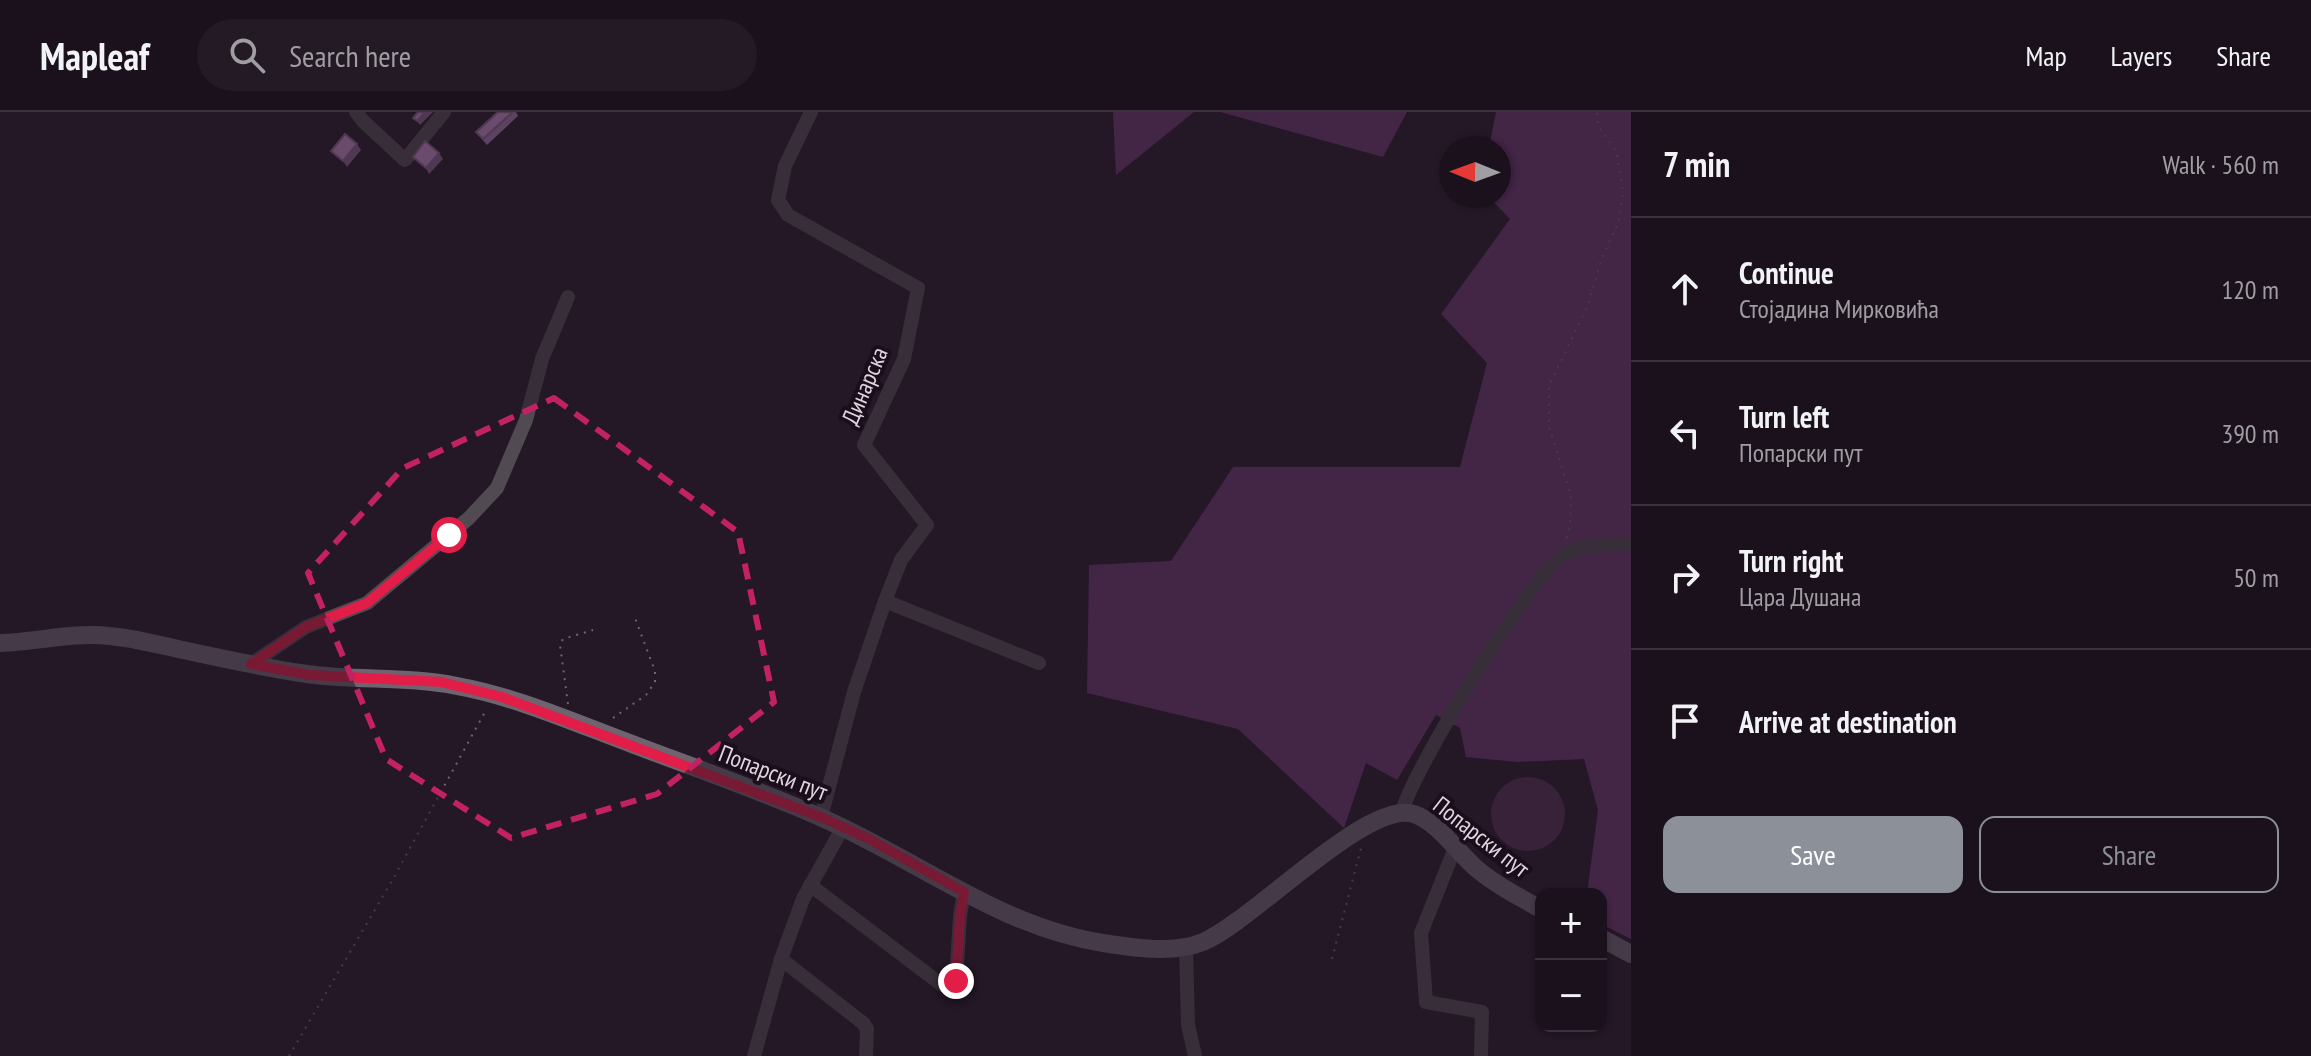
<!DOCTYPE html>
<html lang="en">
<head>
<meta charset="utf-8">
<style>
	body { margin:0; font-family:"PT Sans Narrow",sans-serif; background:#241a25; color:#f1f3f6 }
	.controls { position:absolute; right:24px; bottom:24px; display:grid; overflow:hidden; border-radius:16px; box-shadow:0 2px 6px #0004 }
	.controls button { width:72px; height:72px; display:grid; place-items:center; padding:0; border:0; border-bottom:2px solid #39313b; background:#1b111c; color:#f1f3f6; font:40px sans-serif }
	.compass { position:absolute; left:1439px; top:24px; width:72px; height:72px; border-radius:50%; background:#1b111c; box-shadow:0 2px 6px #0004; rotate:271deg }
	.stop { position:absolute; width:24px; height:24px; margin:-18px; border:6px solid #e11d48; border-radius:50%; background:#fff }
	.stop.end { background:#e11d48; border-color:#fff; box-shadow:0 2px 8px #0008 }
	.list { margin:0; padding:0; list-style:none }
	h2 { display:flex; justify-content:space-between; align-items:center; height:104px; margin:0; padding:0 32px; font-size:34px }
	h2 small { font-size:26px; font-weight:400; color:#a09da3 }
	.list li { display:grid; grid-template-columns:52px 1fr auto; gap:24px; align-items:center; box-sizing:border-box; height:144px; padding:0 32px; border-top:2px solid #39313b }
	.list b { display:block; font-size:30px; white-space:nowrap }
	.list p { margin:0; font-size:26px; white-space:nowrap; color:#a09da3 }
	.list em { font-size:26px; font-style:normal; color:#a09da3 }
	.actions { display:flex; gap:16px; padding:24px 32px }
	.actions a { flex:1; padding:18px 0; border:2px solid #8c9099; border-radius:16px; text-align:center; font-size:28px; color:#8c9099 }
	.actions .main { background:#8c9099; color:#fff }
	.icon { flex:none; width:44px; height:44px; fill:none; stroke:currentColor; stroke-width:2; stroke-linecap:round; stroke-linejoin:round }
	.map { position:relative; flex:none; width:1631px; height:944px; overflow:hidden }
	header { display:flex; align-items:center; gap:48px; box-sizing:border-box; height:112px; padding:0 40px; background:#1b111c; border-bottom:2px solid #39313b }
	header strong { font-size:38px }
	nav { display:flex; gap:44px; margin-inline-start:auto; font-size:28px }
	.search { width:560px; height:72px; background:#241a25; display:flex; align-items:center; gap:20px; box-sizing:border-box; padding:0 28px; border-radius:44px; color:#a09da3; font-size:30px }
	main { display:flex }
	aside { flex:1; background:#1b111c }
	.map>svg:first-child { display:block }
</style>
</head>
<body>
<header>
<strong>Mapleaf</strong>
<div class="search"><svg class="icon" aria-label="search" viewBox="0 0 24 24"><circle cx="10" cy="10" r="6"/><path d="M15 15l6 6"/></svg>Search here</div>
<nav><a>Map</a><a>Layers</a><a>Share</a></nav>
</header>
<main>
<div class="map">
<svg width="1631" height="944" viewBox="0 0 1631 944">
	<rect width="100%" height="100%" fill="#241726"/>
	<circle fill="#4f3052" cx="1528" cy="702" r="37"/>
	<g fill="#68376d">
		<path d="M1113 0H1194L1116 63Z"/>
		<path d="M1220 0H1407L1383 45Z"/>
		<path d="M1496 0H1631V827L1601 812V782H1587L1598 698 1584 647 1517 650 1466 645 1460 616 1436 603 1397 668 1366 651 1344 716 1238 617 1087 581 1089 453 1171 449 1233 355H1460L1487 251 1441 202 1510 107 1488 84H1499V36H1489Z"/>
	</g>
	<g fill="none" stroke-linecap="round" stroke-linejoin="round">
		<g stroke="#716572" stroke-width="2" stroke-dasharray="2 6" stroke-linecap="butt">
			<path d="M1567 426 1570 415 1571 384 1549 315V274L1588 193 1602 146 1619 109 1623 80 1616 39 1598 14 1597 0"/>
			<path d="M568 592 560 533 563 527 593 518"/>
			<path d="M613 606 646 583 655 570V559L635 506"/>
			<path d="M1332 847 1361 736"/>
			<path d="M289 944 393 767 486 598"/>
		</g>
		<g stroke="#514a52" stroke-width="14">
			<path d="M356 0 363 9 405 48 444 0"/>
			<path d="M811 0 785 54 778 88 788 103 918 176 904 247 864 333 927 413 901 448 885 489 854 580 821 705"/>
			<path d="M885 489 1039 551"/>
			<path d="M251 552 306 515 367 491 469 406 497 376 526 308 542 247 568 185"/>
			<path d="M1402 700C1410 663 1535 456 1565 442 1585 432 1609 433 1631 431"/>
			<path d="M1455 736 1421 821 1426 890 1482 900 1481 944"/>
			<path d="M810 773 942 873 953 876 956 869 960 804 964 780"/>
			<path d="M1186 834 1188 913 1195 944"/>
			<path d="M781 847 863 911 867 917 866 944"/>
			<path d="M754 944 781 847 803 787 843 715"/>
		</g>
		<g stroke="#6e646f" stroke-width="18">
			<path d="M0 531C36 530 73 520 109 524 134 526 159 533 183 538 224 547 265 556 307 562 357 569 408 564 457 574 517 585 575 611 632 632 695 656 759 678 820 705 915 746 999 815 1103 831 1134 836 1173 842 1203 830 1253 809 1367 687 1414 702 1439 711 1457 740 1477 757 1496 773 1519 785 1541 797"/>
			<path d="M1601 826 1631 842"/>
		</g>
	</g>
	<path fill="#a375a8" d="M498 0H516L518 4 487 33 476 20Z"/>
	<g fill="#855f88">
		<path d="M425 0H433L420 13 417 9Z"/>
		<path d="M357 32 361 38 347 55 343 49Z"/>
		<path d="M439 41 443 47 429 62 426 56Z"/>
	</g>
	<g fill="#be88c3" stroke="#855f88" stroke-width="2">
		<path d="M418 0H425L417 9 413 6Z"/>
		<path d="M498 0H513L483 27 476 20Z"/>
		<path d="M345 22 357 32 343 49 331 39Z"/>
		<path d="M425 29 439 41 426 56 413 45Z"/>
	</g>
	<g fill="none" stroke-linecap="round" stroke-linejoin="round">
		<path stroke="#e11d48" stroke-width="10" d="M449 423 367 491 306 515 251 552 310 563 441 570 502 585 821 705 869 727 964 780 960 804 956 869"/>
	</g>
	<path d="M0 0H1631V944H0ZM554 286 738 420 774 590 657 682 511 726 386 647 308 461 403 356Z" fill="#241726" fill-opacity=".55" fill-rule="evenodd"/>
	<path fill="none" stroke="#c32262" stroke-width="6" stroke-dasharray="16 10" stroke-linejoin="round" d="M554 286 738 420 774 590 657 682 511 726 386 647 308 461 403 356Z"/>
	<g text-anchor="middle" stroke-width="8" stroke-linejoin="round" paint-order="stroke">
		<g font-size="24" fill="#dfd6e0" stroke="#1b0e1c">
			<text transform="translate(865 274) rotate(-67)" y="8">Динарска</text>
			<text transform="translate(773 661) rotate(21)" y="8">Попарски пут</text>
			<text transform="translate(1481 725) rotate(38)" y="8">Попарски пут</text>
		</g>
	</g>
</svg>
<div class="controls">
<button>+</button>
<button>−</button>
</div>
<svg class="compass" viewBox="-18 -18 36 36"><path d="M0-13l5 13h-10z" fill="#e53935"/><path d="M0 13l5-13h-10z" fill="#a09da3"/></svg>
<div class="stop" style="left:449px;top:423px"></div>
<div class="stop end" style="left:956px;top:869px"></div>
</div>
<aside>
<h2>7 min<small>Walk · 560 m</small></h2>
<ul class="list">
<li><svg class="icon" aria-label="ahead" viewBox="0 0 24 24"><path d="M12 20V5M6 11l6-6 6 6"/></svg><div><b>Continue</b><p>Стојадина Мирковића</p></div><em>120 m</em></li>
<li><svg class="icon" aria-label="left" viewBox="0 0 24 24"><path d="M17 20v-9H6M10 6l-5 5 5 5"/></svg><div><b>Turn left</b><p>Попарски пут</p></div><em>390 m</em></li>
<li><svg class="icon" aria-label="right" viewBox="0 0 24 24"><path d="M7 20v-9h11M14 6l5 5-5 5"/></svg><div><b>Turn right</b><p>Цара Душана</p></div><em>50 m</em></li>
<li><svg class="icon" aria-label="arrive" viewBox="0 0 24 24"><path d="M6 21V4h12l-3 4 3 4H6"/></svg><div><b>Arrive at destination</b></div></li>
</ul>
<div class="actions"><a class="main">Save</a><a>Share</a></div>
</aside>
</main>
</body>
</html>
